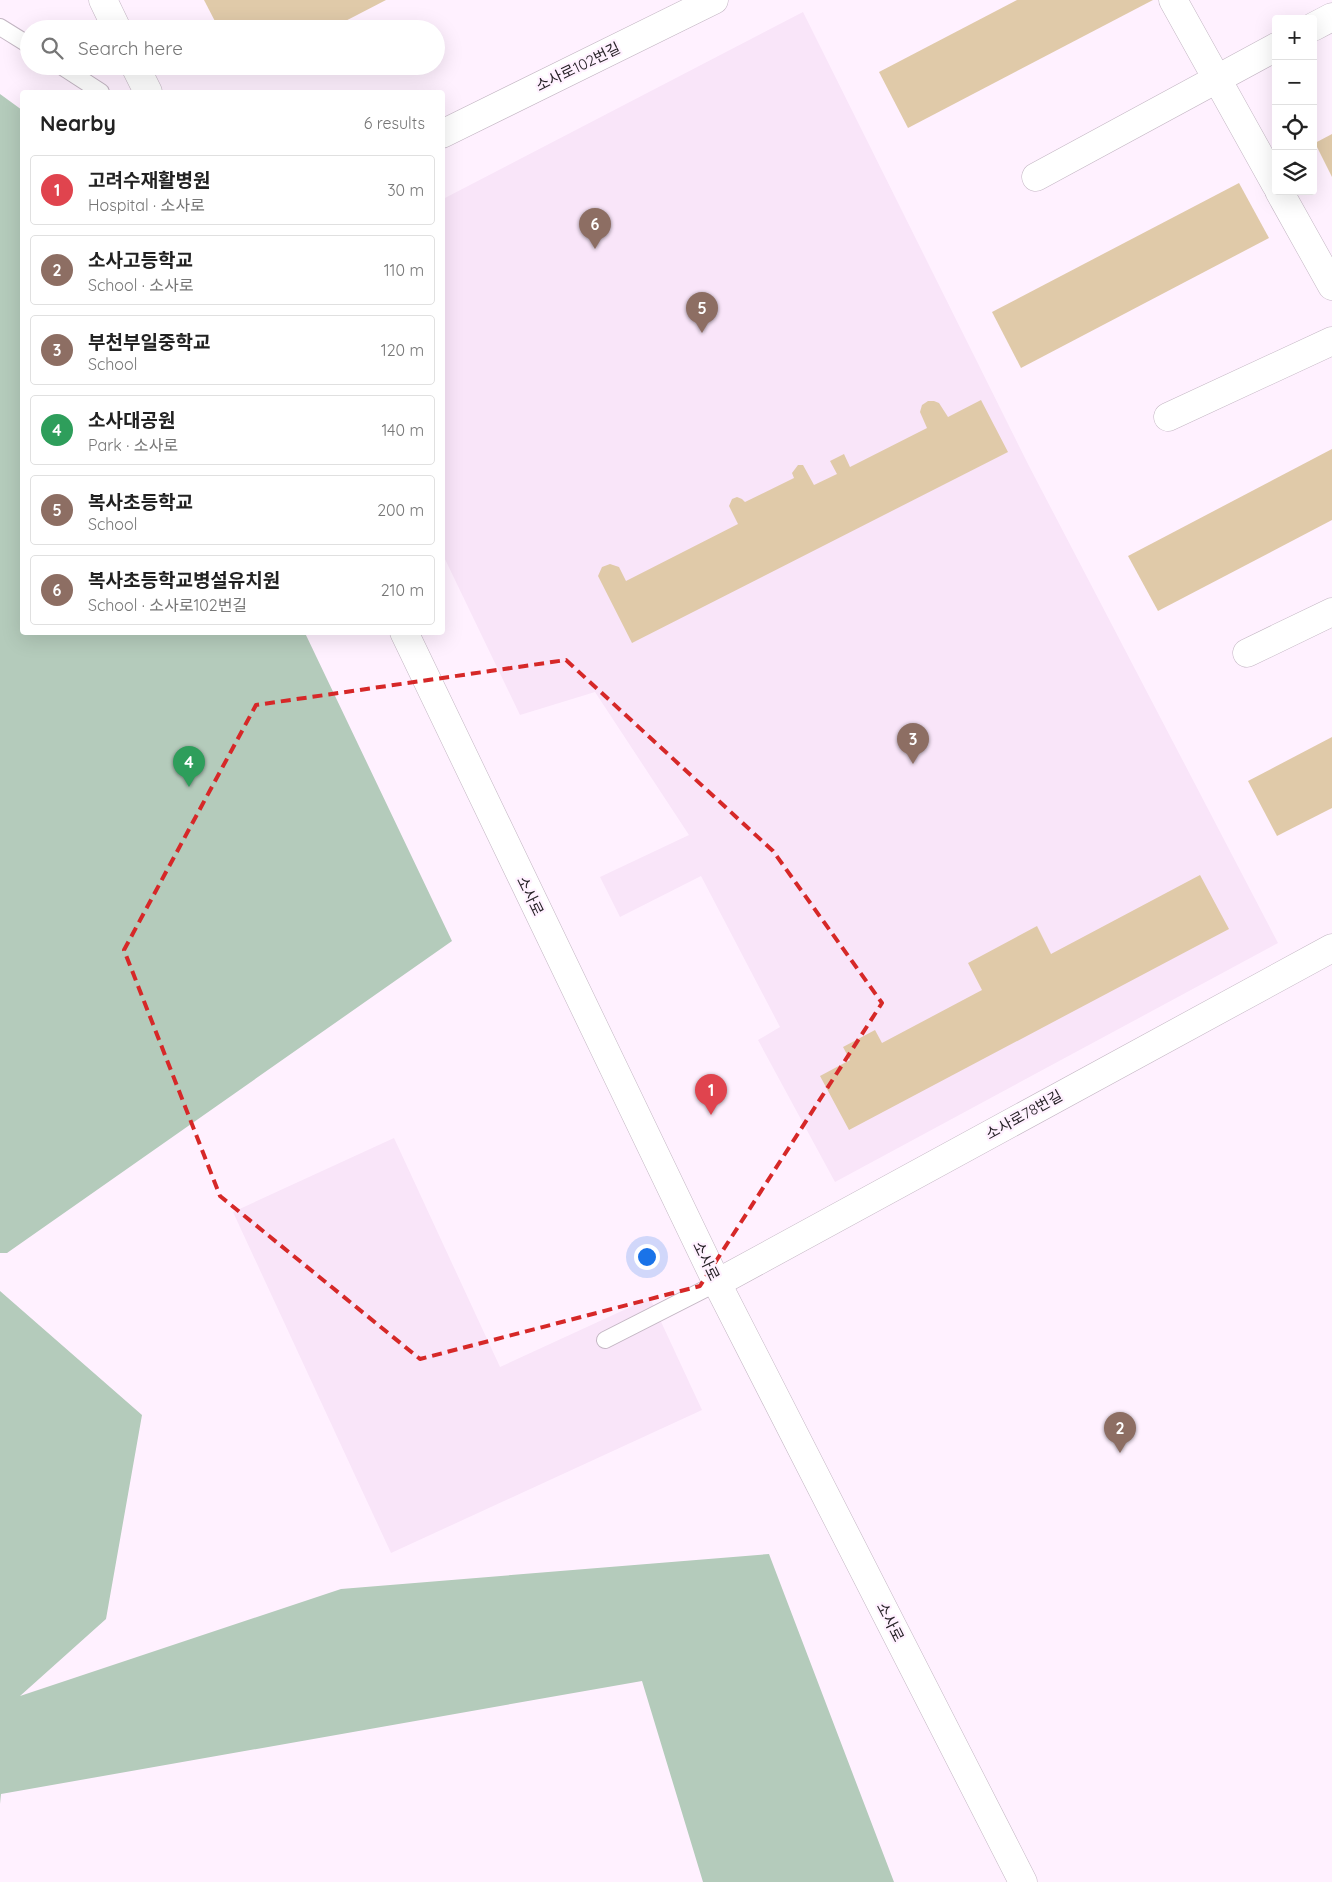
<!DOCTYPE html>
<html lang="en">
<head>
<meta charset="utf-8">
<style>
	body { margin:0; font-family:Quicksand,"Noto Sans KR",sans-serif; background:#f2f2f2; color:#222 }
	.controls { position:absolute; right:15px; top:15px; display:grid; overflow:hidden; border-radius:5px; box-shadow:0 5px 20px #0002 }
	.controls button { width:45px; height:45px; display:grid; place-items:center; padding:0; border:0; border-bottom:1px solid #e0e0e0; background:#fff; color:#222; font:25px sans-serif }
	.you { position:absolute; left:646px; top:1256px; width:18px; height:18px; margin:-12px; border:4px solid #fff; border-radius:50%; background:#1a73e8; box-shadow:0 0 0 8px #1a73e833 }
	.badge { display:grid; place-items:center; width:32px; height:32px; border-radius:50%; background:#21845e; color:#fff; font-size:16px; font-weight:700 }
	.pin { position:absolute; translate:-50% -41px; filter:drop-shadow(0 1px 2px #0008) }
	.pin::after { content:''; position:absolute; top:26px; width:18px; height:15px; background:inherit; clip-path:polygon(0 0,100% 0,50% 100%) }
	.list { margin:0; padding:0; list-style:none }
	h2 { display:flex; justify-content:space-between; align-items:center; height:65px; margin:0; padding:0 20px; font-size:21px }
	h2 small { font-size:16px; font-weight:400; color:#767676 }
	.list li { display:grid; grid-template-columns:32px 1fr auto; gap:15px; align-items:center; box-sizing:border-box; height:70px; margin:0 10px 10px; padding:0 10px; border:1px solid #e0e0e0; border-radius:5px }
	.list b { display:block; font-size:19px; white-space:nowrap }
	.list p { margin:0; font-size:16px; white-space:nowrap; color:#767676 }
	.list em { font-size:16px; font-style:normal; color:#767676 }
	.icon { flex:none; width:28px; height:28px; fill:none; stroke:currentColor; stroke-width:2; stroke-linecap:round; stroke-linejoin:round }
	.map { position:relative; flex:none; width:1332px; height:1882px; overflow:hidden }
	.search { position:absolute; background:#fff; box-shadow:0 5px 20px #0002; left:20px; top:20px; width:425px; height:55px; display:flex; align-items:center; gap:12px; box-sizing:border-box; padding:0 18px; border-radius:28px; color:#767676; font-size:19px }
	.panel { position:absolute; background:#fff; box-shadow:0 5px 20px #0002; left:20px; top:90px; width:425px; height:545px; border-radius:5px }
	.map>svg:first-child { display:block }
</style>
</head>
<body>
<div class="map">
<svg width="1332" height="1882" viewBox="0 0 1332 1882">
	<rect width="100%" height="100%" fill="#fff1ff"/>
	<g fill="#f9e5f9">
		<path d="M803 12 1029 466 1278 943 835 1182 758 1040 780 1027 701 876 620 917 600 877 689 835 595 692 520 715 443 555V199Z"/>
		<path d="M394 1138 500 1367 650 1298 702 1410 391 1553 233 1212Z"/>
	</g>
	<g fill="#b4cbbb">
		<path d="M0 94 22 110V632L305 633 452 941 7 1253H0Z"/>
		<path d="M0 1291 142 1415 106 1619 20 1696 341 1589 769 1554 894 1882H703L642 1681 1 1794 0 1804Z"/>
	</g>
	<g fill="#e0caa9">
		<path d="M204 0H386L330 29H219Z"/>
		<path d="M1017 0H1153L908 128 879 72Z"/>
		<path d="M237 66H257L241 74Z"/>
		<path d="M1332 134V177L1315 143Z"/>
		<path d="M1239 183 1269 238 1021 368 992 312Z"/>
		<path d="M981 400 1008 452 632 643 598 576 602 567 610 564 619 567 626 581 738 524 729 506 732 499 737 497 742 499 745 502 794 478 792 473 798 465H803L814 485 837 474 830 461 844 454 850 467 927 428 920 412 922 405 928 401H934L939 403 948 417Z"/>
		<path d="M1332 449V520L1158 611 1128 556Z"/>
		<path d="M1332 737V808L1277 836 1248 781Z"/>
		<path d="M1200 875 1229 929 849 1130 820 1076 850 1060 843 1047 875 1030 882 1043 982 990 968 963 1037 926 1051 954Z"/>
	</g>
	<g fill="none" stroke-linecap="round" stroke-linejoin="round">
		<g stroke="#c3b6c3" stroke-width="18">
			<g id="lane">
				<path d="M0 27 29 45"/>
				<path d="M61 66 101 92"/>
				<path d="M605 1340 717 1283"/>
			</g>
		</g>
		<g stroke="#c3b6c3" stroke-width="29">
			<g id="street">
				<path d="M1173 0 1276 185"/>
				<path d="M1313 27 1332 17"/>
				<path d="M442 134 714 0"/>
				<path d="M1036 177 1276 47"/>
				<path d="M1279 191 1332 286"/>
				<path d="M1168 417 1332 341"/>
				<path d="M1247 653 1332 612"/>
				<path d="M717 1283 1332 948"/>
			</g>
		</g>
		<g stroke="#c3b6c3" stroke-width="29">
			<g id="secondary">
				<path d="M103 0 117 29"/>
				<path d="M135 66 148 92"/>
				<path d="M404 632 717 1283 1023 1882"/>
			</g>
		</g>
		<use href="#lane" stroke="#fff" stroke-width="16"/>
		<use href="#street" stroke="#fff" stroke-width="28"/>
		<use href="#secondary" stroke="#fff" stroke-width="28"/>
	</g>
	<path fill="none" stroke="#d62828" stroke-width="4" stroke-dasharray="10 6" stroke-linejoin="round" d="M566 660 773 851 882 1003 700 1286 420 1359 220 1196 124 950 256 705Z"/>
	<g text-anchor="middle" stroke-width="4.5" stroke-linejoin="round" paint-order="stroke">
		<g font-size="15" fill="#272227" stroke="#fff1ff">
			<text transform="translate(578 67) rotate(-26)" y="5">소사로102번길</text>
			<text transform="translate(530 896) rotate(64)" y="5">소사로</text>
			<text transform="translate(1024 1115) rotate(-29)" y="5">소사로78번길</text>
			<text transform="translate(706 1261) rotate(64)" y="5">소사로</text>
			<text transform="translate(890 1622) rotate(63)" y="5">소사로</text>
		</g>
	</g>
</svg>
<div class="controls">
<button>+</button>
<button>−</button>
<button><svg class="icon" aria-label="locate" viewBox="0 0 24 24"><circle cx="12" cy="12" r="6"/><path d="M12 2v4M12 18v4M2 12h4M18 12h4"/></svg></button>
<button><svg class="icon" aria-label="layers" viewBox="0 0 24 24"><path d="M12 4l9 5-9 5-9-5zM3 14l9 5 9-5"/></svg></button>
</div>
<div class="you"></div>
<div class="pin badge" style="left:711px;top:1115px;background:#e0444e">1</div>
<div class="pin badge" style="left:1120px;top:1453px;background:#8d6e63">2</div>
<div class="pin badge" style="left:913px;top:764px;background:#8d6e63">3</div>
<div class="pin badge" style="left:189px;top:787px;background:#2e9e5b">4</div>
<div class="pin badge" style="left:702px;top:333px;background:#8d6e63">5</div>
<div class="pin badge" style="left:595px;top:249px;background:#8d6e63">6</div>
<div class="search"><svg class="icon" aria-label="search" viewBox="0 0 24 24"><circle cx="10" cy="10" r="6"/><path d="M15 15l6 6"/></svg>Search here</div>
<section class="panel">
<h2>Nearby<small>6 results</small></h2>
<ul class="list">
<li><span class="badge" style="background:#e0444e">1</span><div><b>고려수재활병원</b><p>Hospital · 소사로</p></div><em>30 m</em></li>
<li><span class="badge" style="background:#8d6e63">2</span><div><b>소사고등학교</b><p>School · 소사로</p></div><em>110 m</em></li>
<li><span class="badge" style="background:#8d6e63">3</span><div><b>부천부일중학교</b><p>School</p></div><em>120 m</em></li>
<li><span class="badge" style="background:#2e9e5b">4</span><div><b>소사대공원</b><p>Park · 소사로</p></div><em>140 m</em></li>
<li><span class="badge" style="background:#8d6e63">5</span><div><b>복사초등학교</b><p>School</p></div><em>200 m</em></li>
<li><span class="badge" style="background:#8d6e63">6</span><div><b>복사초등학교병설유치원</b><p>School · 소사로102번길</p></div><em>210 m</em></li>
</ul>
</section>
</div>
</body>
</html>
